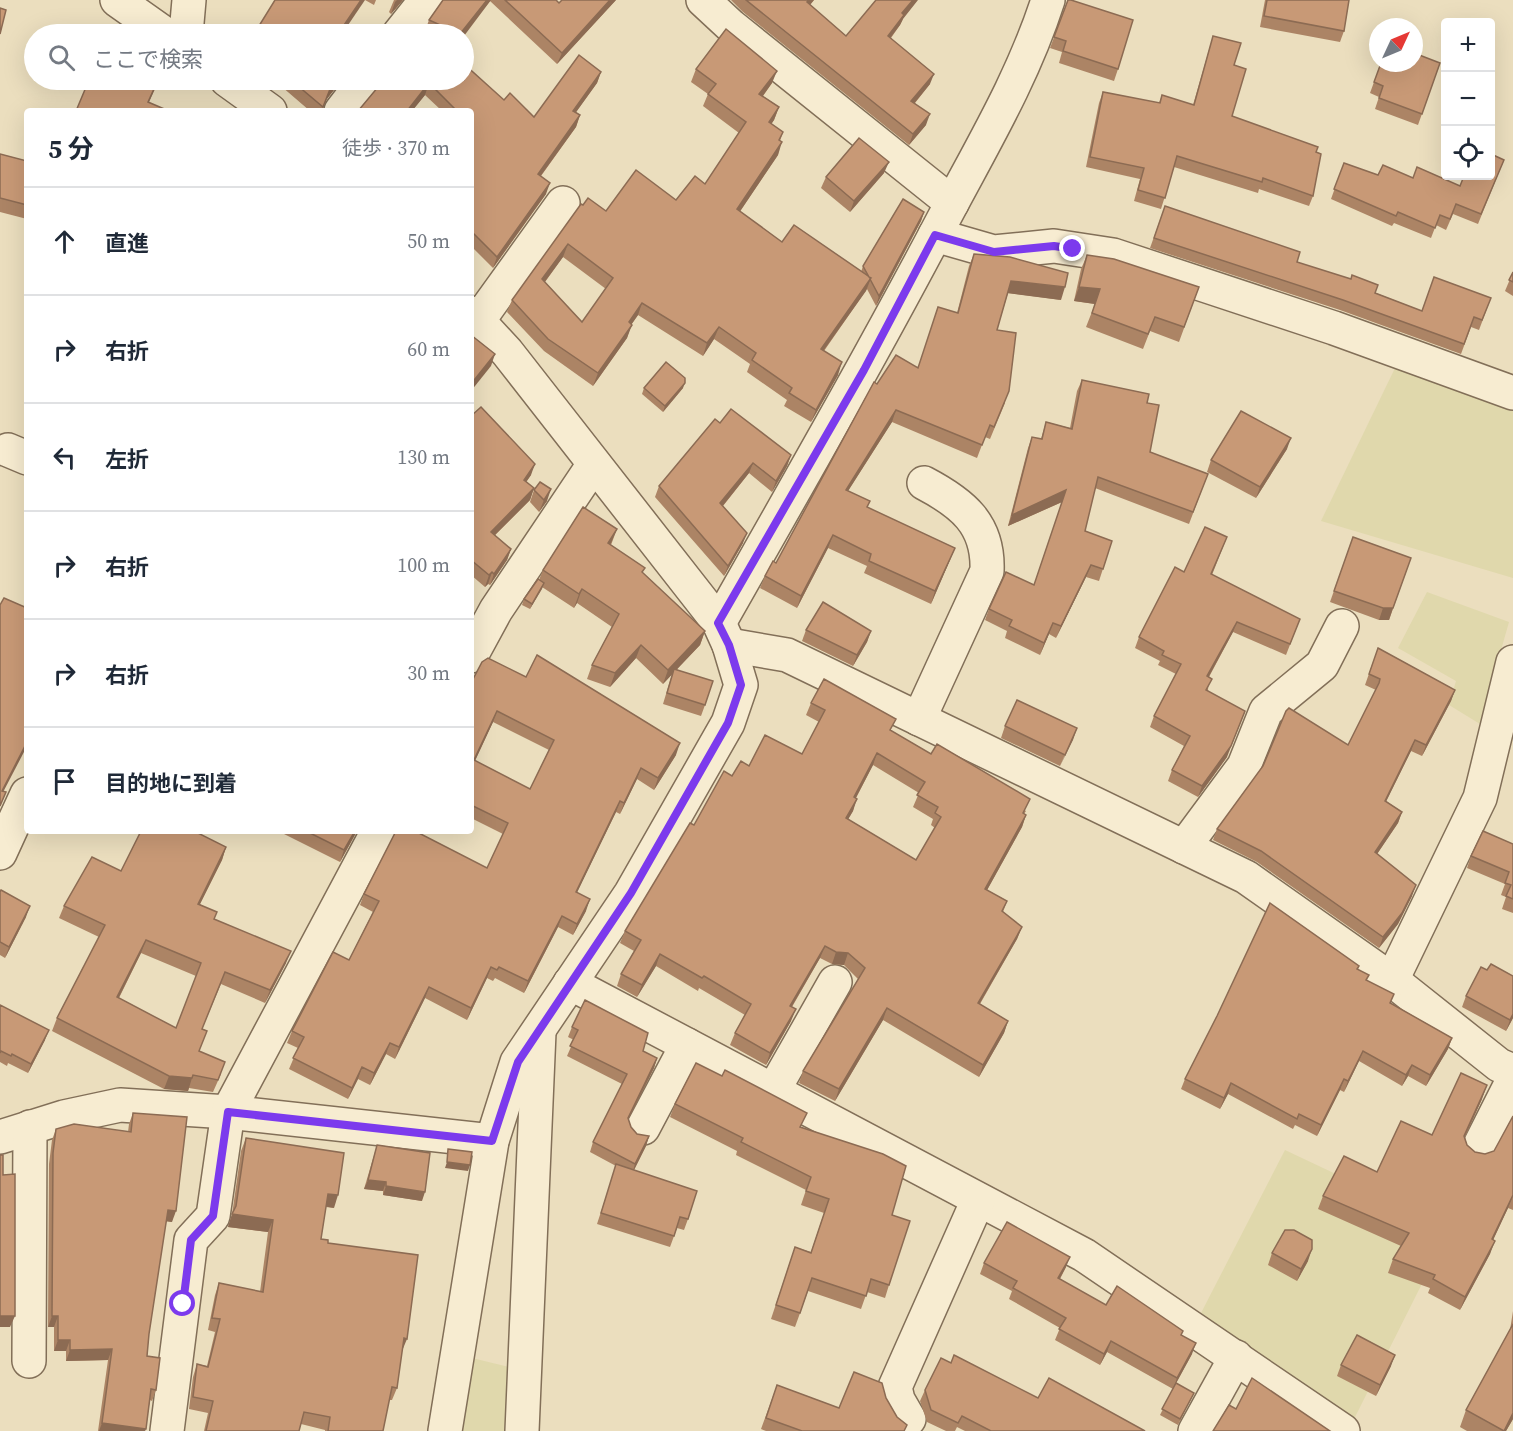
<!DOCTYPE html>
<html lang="ja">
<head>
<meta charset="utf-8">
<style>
	body { margin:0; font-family:"Source Serif 4","Noto Sans JP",serif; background:#f2f2f3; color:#1f2937 }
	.controls { position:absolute; right:18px; top:18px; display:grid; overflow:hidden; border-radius:6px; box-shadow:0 6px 24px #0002 }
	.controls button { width:54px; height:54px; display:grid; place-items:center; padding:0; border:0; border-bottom:2px solid #e0e1e3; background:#fff; color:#1f2937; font:30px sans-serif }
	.compass { position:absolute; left:1369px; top:18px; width:54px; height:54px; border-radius:50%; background:#fff; box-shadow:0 6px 24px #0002; rotate:46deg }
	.stop { position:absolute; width:18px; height:18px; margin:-14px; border:4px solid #7c3aed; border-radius:50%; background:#fff }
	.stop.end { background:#7c3aed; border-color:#fff; box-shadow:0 2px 6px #0008 }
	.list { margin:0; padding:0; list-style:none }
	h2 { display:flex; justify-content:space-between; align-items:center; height:78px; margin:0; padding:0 24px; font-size:26px }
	h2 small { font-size:20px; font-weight:400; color:#747a83 }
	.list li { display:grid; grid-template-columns:39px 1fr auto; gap:18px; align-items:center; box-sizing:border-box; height:108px; padding:0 24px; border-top:2px solid #e0e1e3 }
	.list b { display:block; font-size:22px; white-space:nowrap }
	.list em { font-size:20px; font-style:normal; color:#747a83 }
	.icon { flex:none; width:33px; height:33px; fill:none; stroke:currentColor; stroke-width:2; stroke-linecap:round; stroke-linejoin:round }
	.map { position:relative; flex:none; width:1513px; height:1431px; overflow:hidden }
	.search { position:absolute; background:#fff; box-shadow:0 6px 24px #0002; left:24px; top:24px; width:450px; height:66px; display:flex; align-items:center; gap:15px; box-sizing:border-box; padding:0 21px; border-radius:33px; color:#747a83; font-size:22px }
	.panel { position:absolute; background:#fff; box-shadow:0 6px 24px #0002; left:24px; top:108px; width:450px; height:726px; border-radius:6px }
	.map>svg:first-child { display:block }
</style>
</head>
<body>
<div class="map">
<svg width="1513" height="1431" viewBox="0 0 1513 1431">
	<rect width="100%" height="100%" fill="#ebdebe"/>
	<g fill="#e0d8ac">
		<path d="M1396 366 1513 405V578L1321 521Z"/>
		<path d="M1427 592 1509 622 1480 724 1449 705 1456 681 1398 648Z"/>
		<path d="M1285 1150 1450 1228 1351 1425 1200 1315Z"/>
		<path d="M472 1358 509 1367 506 1431H460Z"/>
	</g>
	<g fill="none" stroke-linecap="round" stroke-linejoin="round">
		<g stroke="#826f58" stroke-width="36">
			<g id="minor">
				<path d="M117 0 165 34"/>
				<path d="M703 0 731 26 952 203"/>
				<path d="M186 34 189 0"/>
				<path d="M399 34 426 0"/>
				<path d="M227 80 270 111"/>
				<path d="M341 111 365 80"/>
				<path d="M935 235 994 252 1054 246 1113 255 1334 328 1513 393"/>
				<path d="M478 321 563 203"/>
				<path d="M8 450 27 458"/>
				<path d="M719 623C795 489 872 355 944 218 982 146 1023 78 1048 0"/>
				<path d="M729 645 787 655 1246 877 1392 980 1499 1065 1513 1071"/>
				<path d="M471 656 496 610 594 464"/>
				<path d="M919 719 987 571C989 524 962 503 924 483"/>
				<path d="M1184 847 1244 766 1266 711 1322 665 1342 626"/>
				<path d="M0 853 27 794"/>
				<path d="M1392 980 1480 798 1513 662"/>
				<path d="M570 983 1084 1255 1343 1431"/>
				<path d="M773 1091 835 982"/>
				<path d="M643 1128 687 1045"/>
				<path d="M0 1137 64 1117 120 1105 228 1112 492 1141"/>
				<path d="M1478 1149 1513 1080"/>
				<path d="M29 1361 30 1127"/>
				<path d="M909 1419 898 1400 895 1387 978 1200"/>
				<path d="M167 1431 191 1240 213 1216 228 1112 378 831"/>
				<path d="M445 1431 492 1141 517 1062 631 893 728 723 741 685 729 645 719 623 507 352 471 313"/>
				<path d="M522 1431 539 1032"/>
				<path d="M1195 1431 1236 1357"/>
			</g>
		</g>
		<use href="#minor" stroke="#f7ecd1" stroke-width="33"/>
	</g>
	<g fill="#ac8465" fill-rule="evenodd">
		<path d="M365 0H376L374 5Z"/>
		<path d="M394 0H403L391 14 389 12Z"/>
		<path d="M443 0H556L559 3 616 0 557 64 490 1 464 34H432L425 31 429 20Z"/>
		<path d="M731 0H814L810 5 846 36 903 19 900 25 891 38 930 84 915 103 926 125 909 145 743 12Z"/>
		<path d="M1068 0 1118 69 1114 81 1059 63 1062 52 1050 48Z"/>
		<path d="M1265 0H1349L1344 31 1340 42 1260 27Z"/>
		<path d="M1213 36 1234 65 1232 116 1316 152 1313 196 1309 206 1259 189 1258 193 1174 167 1161 209 1134 201 1140 179 1086 167 1099 103 1103 92 1159 103 1162 95 1193 105Z"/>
		<path d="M1381 63H1440L1418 125 1375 109 1379 97 1370 93Z"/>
		<path d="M696 69 772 83 763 96 779 107 774 120 771 124 783 132 780 141 778 155 740 211 782 242 861 272 863 266 924 212 921 221 876 306 867 289 824 351 838 375 811 422 784 406 787 400 747 372 750 364 714 339 703 356 638 315 631 325 627 338 593 386 544 351 507 312 512 300 583 205 606 211 676 200 705 184 739 133 703 106 708 94 691 82ZM563 257 606 289 582 322 545 282Z"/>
		<path d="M601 72 597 83 576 112 580 115 576 127 541 176 546 194 493 268 471 246V111H442L425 95 412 111H358L391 88 464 80 534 117Z"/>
		<path d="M274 80H339L337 86 326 100 322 111H310Z"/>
		<path d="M0 154 27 161V219L0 212Z"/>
		<path d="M1504 160 1478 224 1453 214 1446 230 1436 225 1431 238 1394 223 1392 226 1331 199 1344 163 1378 175 1413 178 1460 186Z"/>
		<path d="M884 173 850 212 821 188 826 177Z"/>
		<path d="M1165 206 1297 262 1422 311 1491 298 1479 330 1471 327 1461 354 1340 310 1150 248Z"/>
		<path d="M974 254 1061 300 1008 293 997 330 1005 403 990 439 985 437 977 458 892 422 848 491 870 501 867 508 955 548 931 604 864 573 867 566 828 548 797 608 760 588 765 576 776 563 877 384 917 368 957 313 969 266Z"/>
		<path d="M1087 255 1199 287 1179 342 1150 331 1143 349 1086 327 1095 304 1074 301 1081 269Z"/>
		<path d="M1513 272V296L1505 291Z"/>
		<path d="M1082 380 1147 403 1150 452 1208 474 1189 524 1095 488 1085 531 1112 541 1099 581 1086 577 1056 638 1049 634 1040 655 1005 638 1007 631 985 620 989 609 1034 585 1062 502 1008 526 1028 448 1032 437 1041 439 1046 422 1070 428 1077 391Z"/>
		<path d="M644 388H683L663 412 642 394Z"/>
		<path d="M471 416 531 475 526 482 534 488 530 500 495 535 511 549 507 560 490 585 488 584 485 587 471 575Z"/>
		<path d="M720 423 791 455 787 466 772 492 749 473 723 506 743 543 724 576 655 497 659 486Z"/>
		<path d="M1287 449 1256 498 1207 472 1211 460Z"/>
		<path d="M534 490 547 501 539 512 530 502Z"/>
		<path d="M617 529 611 545 643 573 705 631 700 645 677 669 705 705 701 716 663 704 672 674 663 684 636 658 610 687 587 679 592 665 612 627 577 603 574 608 542 587 530 609 522 605 524 599 539 580 543 570Z"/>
		<path d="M1227 537 1212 575 1300 619 1286 655 1233 632 1209 677 1208 690 1227 757 1198 797 1168 781 1172 770 1184 746 1150 727 1154 716 1176 674 1158 665 1160 661 1135 648 1139 637 1184 572Z"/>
		<path d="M1353 537 1411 558 1389 620H1379L1330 602Z"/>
		<path d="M806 630 871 631 867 642 853 666 802 641Z"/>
		<path d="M1378 648 1455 690 1451 701 1422 756 1411 751 1386 801 1402 812 1398 823 1377 854 1412 896 1398 924 1379 948 1257 862 1213 840 1217 829 1348 745 1376 690 1365 685Z"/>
		<path d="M471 683 676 755 654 790 637 779 620 814 616 812 577 892 586 911 573 935 558 927 524 993 495 978 493 981 487 978 467 1020 425 998 395 1059 386 1054 370 1085 358 1079 348 1099 289 1069 298 1048 287 1043 292 1031 349 960 373 912 360 905 364 894 487 868 503 834 471 818ZM493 722 549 750 530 789 475 761Z"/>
		<path d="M811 703 892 731 1026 811 1024 814 1026 815 1022 827 987 890 1007 901 1003 912 1022 927 1017 939 980 1004 1008 1021 1004 1033 979 1077 883 1020 835 1101 799 1083 803 1071 858 979 844 965 832 964 820 958 792 1007 791 1021 766 1065 730 1045 735 1033 745 1015 699 988 698 991 656 966 637 997 617 986 621 974 634 951 620 943 625 931 694 825 732 776 749 766 802 754 819 722 806 715ZM873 765 919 793 913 807 933 819 931 825 935 828 916 860 848 819 853 811 856 798Z"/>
		<path d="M1005 726 1077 728 1060 766 1001 738Z"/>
		<path d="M278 831H357L340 862Z"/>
		<path d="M1513 844V913L1502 909 1506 897 1501 895 1505 884 1467 868 1471 856Z"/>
		<path d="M226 847 222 860 200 904 214 919 286 963 265 1003 221 984 202 1029 199 1051 221 1074 213 1092 189 1088 188 1091 164 1089 52 1031 57 1018 99 937 59 918 64 906 121 871ZM141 953 196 976 176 1028 119 998Z"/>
		<path d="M0 892 26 917 5 958 0 955Z"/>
		<path d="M1359 966 1358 969 1367 981 1391 1003 1452 1038 1448 1049 1426 1086 1408 1076 1402 1086 1359 1061 1344 1092 1340 1090 1317 1136 1295 1125 1293 1129 1228 1094 1220 1109 1181 1089 1185 1079Z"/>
		<path d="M1487 970 1513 976V1018L1506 1031 1462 1007 1466 996Z"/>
		<path d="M0 1005 45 1040 28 1073 8 1063 7 1066 0 1062Z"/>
		<path d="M572 1027 643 1051 657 1058 654 1068 628 1120 631 1127 637 1134 649 1136 646 1146 634 1170 688 1219 684 1230 677 1228 670 1247 597 1224 616 1166 590 1152 593 1142 622 1084 567 1056 574 1040 568 1037Z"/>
		<path d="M1482 1099 1465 1137 1467 1145 1475 1152 1485 1154 1494 1151 1513 1116V1210L1508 1208 1493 1240 1490 1254 1460 1310 1428 1293 1430 1288 1388 1273 1393 1259 1401 1246 1318 1209 1323 1196 1377 1172 1432 1135Z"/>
		<path d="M675 1104 801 1128 892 1215 889 1285 885 1298 867 1292 861 1309 808 1291 795 1327 771 1319 795 1247 811 1252 824 1213 801 1205 806 1190 736 1155 737 1151 670 1117Z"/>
		<path d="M133 1113 172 1222 166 1221 149 1334 147 1356 156 1390 152 1401 150 1400 145 1431H98L108 1360 66 1361V1351H54V1327H48L49 1164 52 1140 56 1129 128 1132 129 1124Z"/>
		<path d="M246 1138 334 1208 326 1207 321 1239 328 1243 402 1351 397 1388 392 1400H389L383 1431H325V1430L301 1424 299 1431H204L208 1413 189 1409 193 1377 197 1364 207 1366 215 1332 208 1330 215 1295 219 1283 260 1292 268 1232 228 1227 232 1215 241 1151Z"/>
		<path d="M377 1145 422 1201 383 1195V1191L364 1189Z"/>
		<path d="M1272 1253 1308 1261 1297 1281 1268 1265Z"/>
		<path d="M984 1263 1066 1267 1060 1279 1106 1305 1181 1335 1192 1354 1176 1383 1191 1399 1178 1425 1160 1415 1173 1389 1107 1352 1100 1365 1055 1340 1060 1328 1009 1299 1012 1291 980 1274Z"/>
		<path d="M1513 1311V1419L1506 1431H1467L1460 1427 1466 1410 1510 1330Z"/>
		<path d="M951 1363 1038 1398 1145 1431H965L957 1427 955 1431H946L927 1422 920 1401 925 1390Z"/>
		<path d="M1341 1365 1391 1366 1376 1396 1337 1376Z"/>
		<path d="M777 1385 839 1408 886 1398 905 1431H766L761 1429Z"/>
	</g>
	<g fill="#8c6b53">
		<path d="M361 0H365L342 34H338Z"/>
		<path d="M397 0H403L391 14 395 2Z"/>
		<path d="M487 0H491L464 36V34H460Z"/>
		<path d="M610 0H616L557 64 562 53Z"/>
		<path d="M809 0H814L803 13 807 2Z"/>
		<path d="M913 0H918L903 19 900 25 884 46 888 36 902 13Z"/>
		<path d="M777 71 772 83 755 107 759 94Z"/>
		<path d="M601 72 597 83 569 122 573 111Z"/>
		<path d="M934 74 930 84 908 111 911 101Z"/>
		<path d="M158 80H159L145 111 148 102Z"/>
		<path d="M337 80H339L337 86 326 100 321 111 330 89Z"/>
		<path d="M429 83 425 95 412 111H407Z"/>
		<path d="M779 107 774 120 764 135 769 122Z"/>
		<path d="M930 114 926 125 909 145 913 134Z"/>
		<path d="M580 115 576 127 534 185 538 174Z"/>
		<path d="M782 142 778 155 733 222 737 209Z"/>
		<path d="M889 162 884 173 850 212 854 201Z"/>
		<path d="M550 183 546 194 493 268 497 257Z"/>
		<path d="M924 212 921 221 876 306 879 296Z"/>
		<path d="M568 244 563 257 538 291 542 279Z"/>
		<path d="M871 278 866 291 816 361 821 349Z"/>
		<path d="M1011 281 1065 287 1061 300 1007 293Z"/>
		<path d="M1079 287 1100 289 1095 304 1074 301Z"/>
		<path d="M642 303 638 315 624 335 629 322Z"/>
		<path d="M632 325 627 338 593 386 598 373Z"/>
		<path d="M719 327 714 339 703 356 707 343Z"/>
		<path d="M495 354 491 366 471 391V384Z"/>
		<path d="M842 362 838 375 811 422 816 410Z"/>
		<path d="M685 383 683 388 663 412 665 406Z"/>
		<path d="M896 410 892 422 841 502 846 490Z"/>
		<path d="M1291 438 1287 449 1256 498 1260 487Z"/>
		<path d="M791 455 787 466 772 492 776 481Z"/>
		<path d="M753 463 749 473 717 513 720 503Z"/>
		<path d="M535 464 531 475 520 491 524 480Z"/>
		<path d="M534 488 530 500 487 543 491 532Z"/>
		<path d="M551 489 547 501 539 512 544 500Z"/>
		<path d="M1066 490 1062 502 1008 526 1012 515Z"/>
		<path d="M617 529 611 543 603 556 608 543Z"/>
		<path d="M747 533 743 543 724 576 728 566Z"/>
		<path d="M833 535 828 548 797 608 801 596Z"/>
		<path d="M955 548 950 560 931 604 935 591Z"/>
		<path d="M511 549 507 560 490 585 494 574Z"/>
		<path d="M1091 565 1086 577 1056 638 1061 626Z"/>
		<path d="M492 572 488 584 485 587 489 575Z"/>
		<path d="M544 583 542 589 530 609 532 604Z"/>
		<path d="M582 589 577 603 574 608 579 594Z"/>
		<path d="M1383 608H1393L1389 620H1379Z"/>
		<path d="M1237 622 1233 632 1203 687 1207 676Z"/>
		<path d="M1053 623 1049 634 1040 655 1044 643Z"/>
		<path d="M705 631 700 645 663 684 668 670Z"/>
		<path d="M871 631 867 642 853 666 857 655Z"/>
		<path d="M641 645 636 658 610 687 615 673Z"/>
		<path d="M1455 690 1451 701 1422 756 1426 745Z"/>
		<path d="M497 711 493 722 471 769 474 760Z"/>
		<path d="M1245 711 1227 757 1198 797 1202 786Z"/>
		<path d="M1077 728 1073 740 1060 766 1065 755Z"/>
		<path d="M1415 740 1411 751 1381 812 1385 801Z"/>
		<path d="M27 742 25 750 0 798 2 791Z"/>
		<path d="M680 743 676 755 654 790 658 778Z"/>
		<path d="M877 753 873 765 850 809 854 797Z"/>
		<path d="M641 768 637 779 620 814 624 803Z"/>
		<path d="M857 799 853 811 842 830 846 818Z"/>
		<path d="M620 801 616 812 572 903 576 892Z"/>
		<path d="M1402 812 1398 823 1371 863 1375 852Z"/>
		<path d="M1026 815 1022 827 981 901 985 889Z"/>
		<path d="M355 831H357L340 862 344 850Z"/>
		<path d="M226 847 222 860 194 916 198 904Z"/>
		<path d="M1416 885 1412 896 1398 924 1379 948 1383 937Z"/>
		<path d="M590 899 586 911 573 935 577 924Z"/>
		<path d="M30 906 26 917 5 958 9 947Z"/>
		<path d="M562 916 558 927 524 993 528 981Z"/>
		<path d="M1022 927 1017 939 973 1015 978 1003Z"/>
		<path d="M146 940 141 953 113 1009 117 997Z"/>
		<path d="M825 946 820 958 785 1018 790 1006Z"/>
		<path d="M291 951 286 963 265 1003 270 990Z"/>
		<path d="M836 952 848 953 844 965 832 964Z"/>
		<path d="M660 954 656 966 637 997 642 985Z"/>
		<path d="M491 967 487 978 467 1020 471 1008Z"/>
		<path d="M429 987 425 998 395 1059 399 1047Z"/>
		<path d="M887 1008 883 1020 835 1101 839 1089Z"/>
		<path d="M796 1009 791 1021 766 1065 770 1053Z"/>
		<path d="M1513 1014V1018L1506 1031 1510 1020Z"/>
		<path d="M1008 1021 1004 1033 979 1077 983 1065Z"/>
		<path d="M49 1030 45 1040 28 1073 31 1064Z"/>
		<path d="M1452 1038 1448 1049 1426 1086 1430 1075Z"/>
		<path d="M390 1043 386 1054 370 1085 374 1073Z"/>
		<path d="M1363 1051 1359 1061 1344 1092 1348 1081Z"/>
		<path d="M657 1058 654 1068 624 1128 628 1118Z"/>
		<path d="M1412 1065 1408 1076 1402 1086 1406 1075Z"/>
		<path d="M362 1067 358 1079 348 1099 352 1088Z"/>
		<path d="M169 1076 192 1078 188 1091 164 1089Z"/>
		<path d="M1344 1079 1340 1090 1317 1136 1321 1125Z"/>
		<path d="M1231 1083 1228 1094 1220 1109 1224 1098Z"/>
		<path d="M1487 1085 1482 1099 1459 1149 1464 1136Z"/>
		<path d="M649 1136 646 1146 632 1174 635 1164Z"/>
		<path d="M447 1162 470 1165 468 1171 445 1168Z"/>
		<path d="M368 1180 386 1182 383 1191 364 1189Z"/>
		<path d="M386 1186 425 1192 422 1201 383 1195Z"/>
		<path d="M328 1194 338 1195 334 1208 323 1206Z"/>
		<path d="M1513 1195 1508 1208 1487 1253 1492 1239Z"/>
		<path d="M168 1210 176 1211 172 1222 164 1221Z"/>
		<path d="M232 1214 273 1220 268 1232 228 1227Z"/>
		<path d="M1495 1241 1490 1254 1460 1310 1465 1297Z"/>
		<path d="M1312 1249 1308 1261 1297 1281 1301 1269Z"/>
		<path d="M1070 1257 1066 1267 1054 1289 1058 1278Z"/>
		<path d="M0 1316H15L10 1327H0Z"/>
		<path d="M52 1316H58L54 1327H48Z"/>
		<path d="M404 1338 407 1339 402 1351 399 1350Z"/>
		<path d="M58 1340H70L66 1351H54Z"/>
		<path d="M1111 1341 1107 1352 1100 1365 1104 1354Z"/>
		<path d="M1196 1343 1192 1354 1173 1389 1177 1378Z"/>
		<path d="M112 1349 108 1360 66 1361 70 1350Z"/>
		<path d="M1395 1355 1391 1366 1376 1396 1380 1385Z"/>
		<path d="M1513 1413V1419L1506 1431H1504Z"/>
		<path d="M102 1423 146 1429 145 1431H99Z"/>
	</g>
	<g fill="#c89976" stroke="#8c6b53" stroke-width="1.5" fill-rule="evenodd">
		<path d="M275 0H361L338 34H254Z"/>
		<path d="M443 0H487L460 34 429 20Z"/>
		<path d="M505 0H556L559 3 562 0H610L562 53Z"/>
		<path d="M746 0H809L807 2 846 36 876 0H913L902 13 904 15 888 36 934 74 911 101 930 114 913 134Z"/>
		<path d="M1068 0H1071L1133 20 1118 69 1063 51 1066 41 1054 37Z"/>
		<path d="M1267 0H1349L1344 31 1264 16Z"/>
		<path d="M0 8 6 10 0 34Z"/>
		<path d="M149 29 158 34H147Z"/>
		<path d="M726 29 777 71 759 94 779 107 769 122 783 132 779 140 782 142 737 209 782 242 794 225 871 278 821 349 842 362 816 410 789 393 792 388 752 360 756 353 719 327 707 343 642 303 629 322 632 325 598 373 548 339 512 300 581 204 583 205 588 198 606 211 636 170 676 200 695 176 705 184 746 122 708 94 716 84 696 69ZM568 244 613 278 582 322 542 279Z"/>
		<path d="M1213 36 1241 43 1234 65 1246 69 1232 116 1318 147 1316 152 1321 154 1313 196 1263 178 1262 182 1177 156 1165 198 1138 190 1144 168 1090 157 1103 92 1160 103 1162 95 1194 105Z"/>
		<path d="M1414 53 1440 63 1422 114 1379 98 1383 86 1374 82 1381 63H1414Z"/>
		<path d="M579 55 601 72 573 111 580 115 538 174 550 183 497 257 471 231V127L472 126 471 125V111H457L429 83 407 111H358L383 81 391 88 399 80H464V64L504 100 510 93 534 117Z"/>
		<path d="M89 80H158L148 102 169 111H76Z"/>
		<path d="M291 80H337L330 89 323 107Z"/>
		<path d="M859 138 889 162 854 201 826 177Z"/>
		<path d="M0 154 27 161V205L0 198Z"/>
		<path d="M1491 154 1504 160 1481 214 1456 204 1450 219 1440 215 1435 228 1398 212 1396 216 1334 189 1344 163 1378 175 1383 165 1413 178 1417 167 1460 186 1464 176H1491Z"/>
		<path d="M903 199 924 212 879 296 870 279 871 278 869 277 863 266Z"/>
		<path d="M1165 206 1300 252 1297 262 1351 279 1352 275 1378 285 1375 293 1422 311 1434 277 1491 298 1482 320 1474 317 1464 344 1343 300 1154 238Z"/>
		<path d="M974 254 1010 257 1068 273 1065 287 1011 281 997 330 1016 333 1009 391 994 427 990 425 982 445 896 410 846 490 870 501 867 507 955 548 935 591 869 561 871 554 833 535 801 596 765 576 773 561 776 563 874 382 877 384 896 355 918 368 938 307 958 313Z"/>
		<path d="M1087 255 1114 259 1199 287 1184 327 1155 317 1148 334 1092 313 1100 289 1079 287Z"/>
		<path d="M1513 272V282L1509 280Z"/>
		<path d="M471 335 495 354 471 384Z"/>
		<path d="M666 362 685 378V383L665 406 644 388Z"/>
		<path d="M1082 380 1149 394 1147 403 1159 405 1150 452 1208 474 1193 512 1098 477 1085 531 1112 541 1103 569 1091 565 1061 626 1053 623 1044 643 1009 626 1012 620 989 609 1006 572 1034 585 1066 490 1012 515 1032 437 1042 439 1046 422 1072 429Z"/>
		<path d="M481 407 535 464 524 480 534 488 491 532 511 549 494 574 492 572 489 575 471 560V416Z"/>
		<path d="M731 409 791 455 776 481 753 463 720 503 747 533 728 566 659 486 715 419 720 423Z"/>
		<path d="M1241 411 1291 438 1260 487 1211 460Z"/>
		<path d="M540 482 551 489 544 500 534 490Z"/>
		<path d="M583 507 617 529 608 543 645 568 642 572 705 631 668 670 641 645 615 673 592 665 619 614 582 589 579 594 543 570Z"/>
		<path d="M1205 527 1227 537 1211 574 1300 619 1290 644 1237 622 1207 676 1212 679 1206 690 1245 711 1231 746 1202 786 1172 770 1190 736 1154 716 1181 664 1162 655 1164 651 1139 637 1175 567 1184 572Z"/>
		<path d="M1353 537 1411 558 1393 608H1383L1334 591Z"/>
		<path d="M538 579 544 583 532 604 524 599Z"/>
		<path d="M4 598 27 608V742L2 791 6 792 0 806V605Z"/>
		<path d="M823 602 871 631 857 655 806 630Z"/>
		<path d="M1378 648 1455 690 1426 745 1415 740 1385 801 1402 812 1375 852 1416 885 1402 913 1383 937 1261 851 1217 829 1263 766 1286 711 1289 708 1348 745 1379 683 1380 679 1369 674Z"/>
		<path d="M537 655 680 743 658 778 641 768 624 803 620 801 576 892 590 899 577 924 562 916 528 981 499 967 497 970 491 967 471 1008 429 987 399 1047 390 1043 374 1073 362 1067 352 1088 293 1058 304 1037 292 1031 333 952 349 960 379 901 364 894 396 831H415L487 868 508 823 471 805V683L482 662 488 658 526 677ZM497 711 554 740 530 789 474 760Z"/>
		<path d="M674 669 713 681 705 705 667 693Z"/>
		<path d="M824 679 896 719 890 730 931 754 937 744 1030 799 1023 813 1026 815 985 889 1007 901 1002 911 1022 927 978 1003 1008 1021 983 1065 887 1008 839 1089 803 1071 865 968 848 953 836 952 825 946 790 1006 796 1009 770 1053 735 1033 751 1004 704 976 702 978 660 954 642 985 621 974 641 940 625 931 690 823 694 825 724 771 732 776 741 761 749 766 765 735 802 754 825 710 811 703ZM877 753 925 782 917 795 938 807 935 813 941 817 916 860 846 818 857 799 854 797Z"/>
		<path d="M1017 700 1077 728 1065 755 1005 726Z"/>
		<path d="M141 831H194L226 847 198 904 217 912 214 919 291 951 270 990 225 972 202 1029 207 1031 199 1051 225 1062 218 1080 193 1075 192 1078 169 1076 57 1018 105 925 64 906 92 857 121 871ZM146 940 201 963 176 1028 117 997Z"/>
		<path d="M306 831H355L344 850Z"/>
		<path d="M1483 831 1513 844V899L1506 896 1511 885 1505 883 1509 872 1471 856Z"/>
		<path d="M1 890 30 906 9 947 0 942V892Z"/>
		<path d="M1270 903 1359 966 1357 969 1369 975 1366 980 1394 994 1390 1003 1452 1038 1430 1075 1412 1065 1406 1075 1363 1051 1348 1081 1344 1079 1321 1125 1299 1114 1297 1119 1231 1083 1224 1098 1185 1079 1217 1016Z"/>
		<path d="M1491 964 1513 976V1014L1510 1020 1466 996 1481 967 1487 970Z"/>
		<path d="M585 1000 648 1033 643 1051 657 1058 628 1118 631 1127 637 1134 649 1136 635 1164 593 1142 627 1074 570 1046 578 1030 572 1027Z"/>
		<path d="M0 1005 49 1030 31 1064 12 1054 11 1056 1 1051 0 1053Z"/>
		<path d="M696 1063 722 1076 725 1070 807 1113 800 1127 883 1154 906 1166 892 1215 910 1221 889 1285 871 1279 866 1296 812 1278 800 1313 776 1305 795 1247 811 1253 829 1199 806 1191 811 1177 741 1142 743 1138 675 1104Z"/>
		<path d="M1461 1073 1487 1085 1464 1136 1467 1145 1475 1152 1485 1154 1494 1151 1513 1116V1195L1492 1239 1495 1241 1465 1297 1433 1279 1435 1275 1393 1259 1409 1233 1323 1196 1344 1156 1377 1172 1401 1121 1432 1135Z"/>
		<path d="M133 1113 187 1117 176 1211 168 1210 149 1334 147 1356 160 1358 156 1390 151 1389 146 1429 102 1423 112 1349 70 1350V1340H58V1316H52L53 1153 56 1129 74 1124 131 1132Z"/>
		<path d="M246 1138 344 1153 338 1195 328 1194 321 1239 328 1240V1243L418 1255 407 1339 404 1338 397 1388 392 1387 383 1431H328L330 1417 304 1412 299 1431H206L213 1401 193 1397 197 1364 208 1367 220 1319 212 1318 219 1283 263 1292 273 1220 232 1214 236 1206Z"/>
		<path d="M377 1145 430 1153 425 1192 386 1186V1182L368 1180Z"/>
		<path d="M448 1149 472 1152 470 1165 447 1162Z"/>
		<path d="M0 1155H3V1175L15 1174V1316H0Z"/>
		<path d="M616 1164 697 1191 688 1219 680 1217 674 1236 601 1213Z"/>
		<path d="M1007 1222 1070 1257 1058 1278 1106 1305 1117 1286 1183 1331 1181 1335 1196 1343 1177 1378 1111 1341 1104 1354 1059 1329 1066 1318 1013 1288 1017 1281 984 1263Z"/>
		<path d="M1285 1230H1294L1312 1240V1249L1301 1269 1272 1253Z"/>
		<path d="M1513 1324V1413L1504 1431 1466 1410Z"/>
		<path d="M1357 1335 1395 1355 1380 1385 1341 1365Z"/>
		<path d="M954 1355 1038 1398 1049 1378 1145 1431H991L962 1416 958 1423 931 1410 925 1390 941 1358 951 1363Z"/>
		<path d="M854 1372 882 1383 886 1398 897 1417 907 1425 904 1431H802L766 1418 777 1385 839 1408Z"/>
		<path d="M1252 1378 1330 1431H1213L1229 1405 1236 1409Z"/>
		<path d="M1176 1383 1194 1393 1180 1419 1162 1409Z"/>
	</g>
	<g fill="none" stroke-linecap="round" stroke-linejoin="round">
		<path stroke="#7c3aed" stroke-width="8" d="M183 1304 191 1240 213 1216 228 1112 492 1141 518 1062 631 893 728 723 741 685 729 645 718 623 864 370 935 235 994 252 1054 246 1073 249"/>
	</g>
</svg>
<div class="controls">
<button>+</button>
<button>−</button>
<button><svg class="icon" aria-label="locate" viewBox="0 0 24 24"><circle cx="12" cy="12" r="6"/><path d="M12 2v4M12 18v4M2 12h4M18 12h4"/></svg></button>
</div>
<svg class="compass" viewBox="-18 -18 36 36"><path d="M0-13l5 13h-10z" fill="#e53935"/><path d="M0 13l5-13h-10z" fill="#747a83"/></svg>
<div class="stop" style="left:183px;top:1304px"></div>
<div class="stop end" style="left:1073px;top:249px"></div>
<div class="search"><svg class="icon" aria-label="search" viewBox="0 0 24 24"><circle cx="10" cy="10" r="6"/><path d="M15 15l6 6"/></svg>ここで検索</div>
<section class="panel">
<h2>5 分<small>徒歩 · 370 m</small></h2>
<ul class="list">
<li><svg class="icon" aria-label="ahead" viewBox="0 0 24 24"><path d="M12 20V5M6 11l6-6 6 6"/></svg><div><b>直進</b></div><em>50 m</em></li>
<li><svg class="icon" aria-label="right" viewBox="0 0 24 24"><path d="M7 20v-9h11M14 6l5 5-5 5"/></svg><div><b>右折</b></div><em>60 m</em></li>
<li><svg class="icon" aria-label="left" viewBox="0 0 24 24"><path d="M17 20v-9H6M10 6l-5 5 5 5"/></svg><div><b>左折</b></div><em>130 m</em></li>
<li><svg class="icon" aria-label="right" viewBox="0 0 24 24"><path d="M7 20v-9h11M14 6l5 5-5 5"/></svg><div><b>右折</b></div><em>100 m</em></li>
<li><svg class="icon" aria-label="right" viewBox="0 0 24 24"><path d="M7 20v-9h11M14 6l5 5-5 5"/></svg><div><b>右折</b></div><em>30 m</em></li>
<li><svg class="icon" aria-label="arrive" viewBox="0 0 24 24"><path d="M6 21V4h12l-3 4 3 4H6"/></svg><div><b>目的地に到着</b></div></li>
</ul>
</section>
</div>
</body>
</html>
